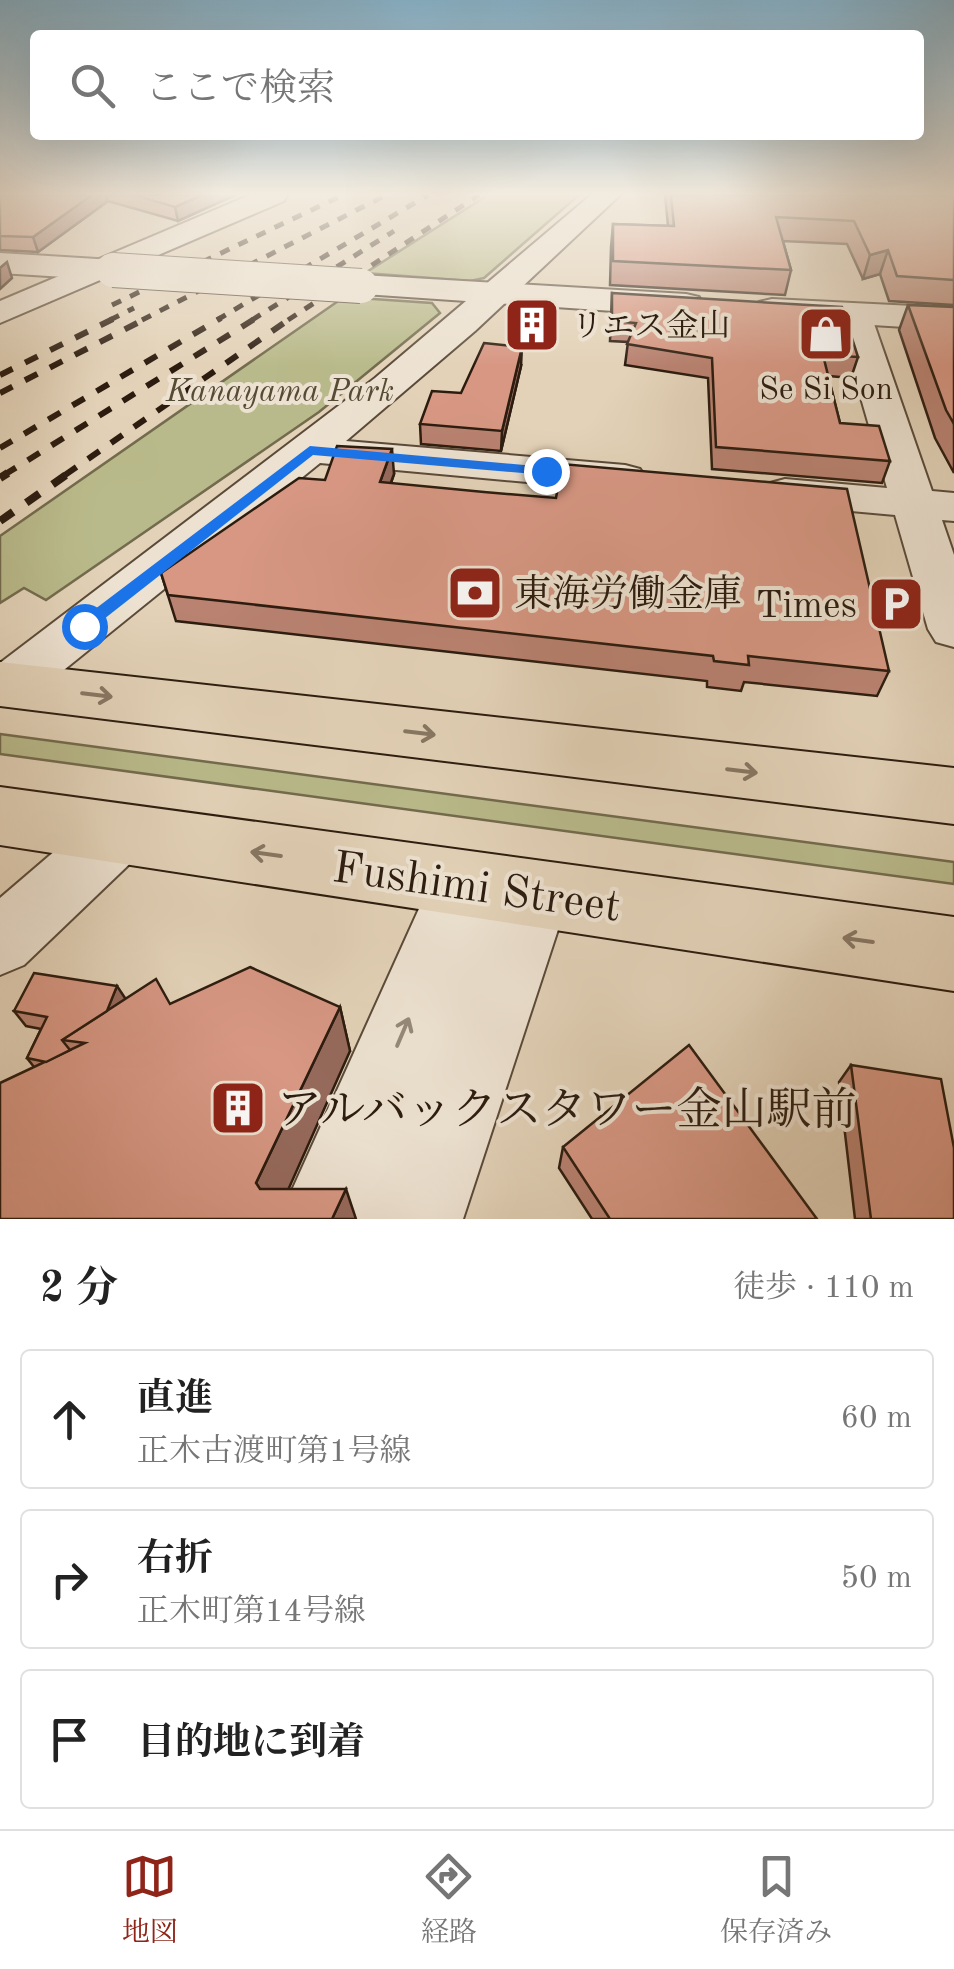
<!DOCTYPE html>
<html lang="ja">
<head>
<meta charset="utf-8">
<style>
	body { margin:0; font-family:"Old Standard TT","Noto Serif JP",serif; background:#f2f2f2; color:#222 }
	.stop { position:absolute; width:30px; height:30px; margin:-22px; border:8px solid #1a73e8; border-radius:50%; background:#fff }
	.stop.end { background:#1a73e8; border-color:#fff; box-shadow:0 2px 10px #0008 }
	.list { margin:0; padding:0; list-style:none }
	h2 { display:flex; justify-content:space-between; align-items:center; height:130px; margin:0; padding:0 40px; font-size:42px }
	h2 small { font-size:32px; font-weight:400; color:#767676 }
	.list li { display:grid; grid-template-columns:65px 1fr auto; gap:30px; align-items:center; box-sizing:border-box; height:140px; margin:0 20px 20px; padding:0 20px; border:2px solid #e0e0e0; border-radius:10px }
	.list b { display:block; font-size:38px; white-space:nowrap }
	.list p { margin:0; font-size:32px; white-space:nowrap; color:#767676 }
	.list em { font-size:32px; font-style:normal; color:#767676 }
	.icon { flex:none; width:55px; height:55px; fill:none; stroke:currentColor; stroke-width:2; stroke-linecap:round; stroke-linejoin:round }
	.map { position:relative; flex:none; width:954px; height:1219px; overflow:hidden }
	.search { position:absolute; background:#fff; box-shadow:0 10px 40px #0002; left:30px; right:30px; top:30px; height:110px; display:flex; align-items:center; gap:25px; box-sizing:border-box; padding:0 35px; border-radius:10px; color:#767676; font-size:38px }
	.sheet { height:610px; background:#fff }
	nav { display:flex; justify-content:space-around; align-items:center; box-sizing:border-box; height:140px; border-top:2px solid #e0e0e0; background:#fff; font-size:28px; color:#767676 }
	nav a { display:grid; justify-items:center; gap:5px }
	nav .on { color:#8f2418 }
	.map>svg:first-child { display:block }
</style>
</head>
<body>
<div class="map">
<svg width="954" height="1219" viewBox="0 0 954 1219">
	<rect width="100%" height="100%" fill="#e3d2b8"/>
	<filter id="stains"><feTurbulence type="fractalNoise" baseFrequency=".002" numOctaves="4"/><feColorMatrix values="0 0 0 0 .2 0 0 0 0 .09 0 0 0 0 .02 0 0 0 .5 -.17"/></filter>
	<radialGradient id="worn" r=".72"><stop offset=".6" stop-color="#630" stop-opacity="0"/><stop offset="1" stop-color="#630" stop-opacity=".3"/></radialGradient>
	<g fill="#b9ba8b" stroke="#726b4d" stroke-width="2.5">
		<path d="M488 195H579L484 278 470 281 365 273Z"/>
		<path d="M344 297 432 303 440 313 319 412 46 600 24 588 0 603V536Z"/>
		<path d="M0 734 954 862V884L0 754Z"/>
	</g>
	<g fill="none" stroke-linecap="round" stroke-linejoin="round">
		<g stroke="#5a4a39" stroke-width="4">
			<g id="minor">
				<path d="M250 195H287L284 201 0 323V301Z"/>
				<path d="M591 195H620L475 331 346 441 625 465 640 469 646 478 640 487 625 491 320 463 28 699 9 705 0 703V663L375 378Z"/>
				<path d="M854 305 866 308 871 315 932 491 954 493V521L942 520 954 555V647L936 642 928 629 895 515 785 505 770 501 763 492 770 483 785 479 887 488 837 315 842 308Z"/>
				<path d="M120 806 142 814 151 833 142 852 24 965 0 975V898L98 814Z"/>
			</g>
		</g>
		<g stroke="#5a4a39" stroke-width="4">
			<g id="tertiary">
				<path d="M0 253 113 260 125 263 130 270 125 277 113 280 0 273Z"/>
				<path d="M361 275 686 294 699 297 704 305 699 313 686 316 349 293 343 286 349 279Z"/>
				<path d="M772 299 954 308V330L759 318 754 310 759 302Z"/>
				<path d="M466 851 491 860 502 883 499 891 508 870 534 860 560 870 570 893 463 1219H279L441 860Z"/>
			</g>
		</g>
		<g stroke="#2c1c0f" stroke-width="4">
			<g id="trunk">
				<path d="M0 662 954 768V824L0 706Z"/>
				<path d="M0 787 954 917V991L0 845Z"/>
			</g>
		</g>
		<use href="#minor" fill="#ede2d1" fill-rule="evenodd"/>
		<use href="#tertiary" fill="#ede2d1" fill-rule="evenodd"/>
		<use href="#trunk" fill="#e3d2b8" fill-rule="evenodd"/>
		<g stroke="#2c1c0f" stroke-width="5" stroke-dasharray="10 10" stroke-linecap="butt">
			<path d="M112 305 343 195"/>
			<path d="M110 320 134 308"/>
			<path d="M142 320 386 195"/>
			<path d="M217 320 428 195"/>
			<path d="M252 320 394 231"/>
			<path d="M288 320 479 195"/>
		</g>
		<g stroke="#2c1c0f" stroke-width="6" stroke-dasharray="14 14" stroke-linecap="butt">
			<path d="M0 375 115 318"/>
			<path d="M0 393 147 318"/>
			<path d="M0 448 221 318"/>
			<path d="M4 475 256 318"/>
			<path d="M65 475 291 318"/>
		</g>
		<g stroke="#2c1c0f" stroke-width="8" stroke-dasharray="16 16" stroke-linecap="butt">
			<path d="M0 478 8 473"/>
			<path d="M0 521 69 473"/>
		</g>
		<g stroke="#5a4a39" stroke-width="36" stroke-linecap="butt">
			<path id="tertiary-bridge" d="M113 270 361 286"/>
		</g>
		<use href="#tertiary-bridge" stroke="#ede2d1" stroke-width="34"/>
	</g>
	<g fill="#b98271" stroke="#2c1c0f" stroke-width="2.5">
		<path d="M0 195H235L178 221 108 201 38 252 0 250Z"/>
		<path d="M665 195H954V305L889 301 880 274 863 279 847 244 783 241 791 270 785 295 610 285 611 247 613 224 668 226Z"/>
		<path d="M612 293 858 357 851 378 828 376 840 423 890 461 882 483 712 469 708 378 625 365 628 342 610 341Z"/>
		<path d="M908 305 954 307V473L935 438 899 330Z"/>
		<path d="M521 366 501 451 421 444 420 424 461 393Z"/>
		<path d="M394 474 391 483 889 671 877 696 744 682 741 691 707 687V681L176 621 161 573 325 480Z"/>
		<path d="M125 999 170 1004 340 1007 350 1051 0 1219 34 1067 27 1058 41 1029 26 1026 14 1011Z"/>
		<path d="M851 1065 954 1219H855L839 1082Z"/>
		<path d="M563 1147 817 1219H592L559 1168Z"/>
	</g>
	<g fill="#966a5c" stroke="#2c1c0f" stroke-width="2.5">
		<path d="M92 195H106L108 201 38 252 33 237Z"/>
		<path d="M202 195H235L178 221 175 207Z"/>
		<path d="M888 250 880 274 863 279 870 255Z"/>
		<path d="M7 262 12 278 0 289V268Z"/>
		<path d="M522 347 521 366 501 451 502 431Z"/>
		<path d="M392 449 394 474 382 507 380 482Z"/>
		<path d="M117 986 127 1001 90 1050Z"/>
		<path d="M340 1007 350 1051 276 1217 256 1183Z"/>
		<path d="M346 1189 356 1219H332Z"/>
	</g>
	<g fill="#d79783" stroke="#2c1c0f" stroke-width="2.5">
		<path d="M0 195H92L33 237 0 236Z"/>
		<path d="M134 195H202L175 207Z"/>
		<path d="M671 195H954V280L897 276 888 250 870 255 854 221 776 217 791 270 613 261V224L674 226Z"/>
		<path d="M612 293 842 307 858 357 823 355 840 423 879 426 890 461 716 447 712 358 627 344 636 323 612 321Z"/>
		<path d="M908 305 954 307V424L946 410Z"/>
		<path d="M484 343 522 347 502 431 420 424 432 391 461 393Z"/>
		<path d="M337 446 392 449 380 482 484 492 556 498 562 464 847 489 889 671 748 656 749 665 714 661 713 656 168 595 161 573 299 478 325 480Z"/>
		<path d="M250 967 340 1007 256 1183 260 1189H346L332 1219H0V1083L85 1043 62 1040 156 979 170 1004Z"/>
		<path d="M34 973 117 986 107 1011 62 1040 70 1050 46 1062 27 1058 47 1017 14 1011Z"/>
		<path d="M689 1045 817 1219H610L563 1147Z"/>
		<path d="M851 1065 941 1079 954 1148V1219H871Z"/>
	</g>
	<defs><path id="oneway-shaft" d="M-6 0H5M1.5-3L5.5 0L1.5 3" fill="none" stroke-width="1.6" stroke-linecap="round" stroke-linejoin="round" transform="scale(2.5)"/></defs>
	<g stroke="#887764">
		<use href="#oneway-shaft" transform="translate(97 695) rotate(7)"/>
		<use href="#oneway-shaft" transform="translate(420 733) rotate(7)"/>
		<use href="#oneway-shaft" transform="translate(742 771) rotate(7)"/>
		<use href="#oneway-shaft" transform="translate(266 854) rotate(-172)"/>
		<use href="#oneway-shaft" transform="translate(858 940) rotate(-172)"/>
	</g>
	<use stroke="#96897a" href="#oneway-shaft" transform="translate(403 1032) rotate(-67)"/>
	<linearGradient id="sky" x2="0" y2="1"><stop stop-color="#87b6d0"/><stop offset="0.53" stop-color="#f2ebdf"/><stop offset="1" stop-color="#f2ebdf" stop-opacity="0"/></linearGradient>
	<rect width="954" height="366" fill="url(#sky)"/>
	<path fill="#1a73e8" d="M310 446 546 467 553 471 546 475 313 455 90 630H78V622Z"/>
	<defs>
		<g id="building-square" transform="scale(2.875)"><rect x="-9" y="-9" width="18" height="18" rx="4" fill="#8f2418" stroke="#ede2d1"/><path d="M-4-6H4V6H1V3H-1V6H-4ZM-2.5-4.3h1.7v1.8h-1.7ZM.8-4.3h1.7v1.8H.8ZM-2.5-1h1.7V.8h-1.7ZM.8-1h1.7V.8H.8Z" fill="#fff"/></g>
		<g id="shop-square" transform="scale(2.875)"><rect x="-9" y="-9" width="18" height="18" rx="4" fill="#8f2418" stroke="#ede2d1"/><path d="M-5-2.5h2.3a2.7 3.5 0 0 1 5.4 0H5L5.5 6h-11ZM-1.5-2.5h3a1.5 2.3 0 0 0-3 0Z" fill="#fff"/></g>
		<g id="bank-square" transform="scale(2.875)"><rect x="-9" y="-9" width="18" height="18" rx="4" fill="#8f2418" stroke="#ede2d1"/><path d="M-6-4H6V4H-6ZM0-2.3a2.3 2.3 0 1 0 0 4.6a2.3 2.3 0 1 0 0-4.6Z" fill="#fff"/></g>
		<g id="parking-square" transform="scale(2.875)"><rect x="-9" y="-9" width="18" height="18" rx="4" fill="#8f2418" stroke="#ede2d1"/><path d="M-3.5-5.5H1a3.5 3.5 0 0 1 0 7H-1V5.5H-3.5ZM-1-3.4V-.6H.8a1.4 1.4 0 0 0 0-2.8Z" fill="#fff"/></g>
	</defs>
	<g fill-rule="evenodd">
		<use href="#building-square" x="532" y="325"/>
		<use href="#shop-square" x="826" y="334"/>
		<use href="#bank-square" x="475" y="593"/>
		<use href="#parking-square" x="896" y="604"/>
		<use href="#building-square" x="238" y="1108"/>
	</g>
	<g text-anchor="middle" stroke-width="8" stroke-linejoin="round" paint-order="stroke">
		<g font-size="32" fill="#2c1c0f" stroke="#ede2d1" text-anchor="start">
			<text x="571" y="336">リエス金山</text>
			<text x="826" y="399" text-anchor="middle">Se Si Son</text>
		</g>
		<g font-size="32" font-style="italic" fill="#564b34" stroke="#ede2d1">
			<text x="280" y="401">Kanayama Park</text>
		</g>
		<g font-size="38" fill="#2c1c0f" stroke="#ede2d1" text-anchor="start">
			<text x="514" y="606">東海労働金庫</text>
			<text x="857" y="617" text-anchor="end">Times</text>
		</g>
		<g font-size="45" fill="#2c1c0f" stroke="#ede2d1">
			<text transform="translate(477 885) rotate(8)" y="16">Fushimi Street</text>
		</g>
		<g font-size="45" fill="#2c1c0f" stroke="#ede2d1" text-anchor="start">
			<text x="277" y="1124">アルバックスタワー金山駅前</text>
		</g>
	</g>
	<rect width="100%" height="100%" filter="url(#stains)"/>
	<rect width="100%" height="100%" fill="url(#worn)"/>
</svg>
<div class="stop" style="left:84px;top:626px"></div>
<div class="stop end" style="left:546px;top:471px"></div>
<div class="search"><svg class="icon" aria-label="search" viewBox="0 0 24 24"><circle cx="10" cy="10" r="6"/><path d="M15 15l6 6"/></svg>ここで検索</div>
</div>
<section class="sheet">
<h2>2 分<small>徒歩 · 110 m</small></h2>
<ul class="list">
<li><svg class="icon" aria-label="ahead" viewBox="0 0 24 24"><path d="M12 20V5M6 11l6-6 6 6"/></svg><div><b>直進</b><p>正木古渡町第1号線</p></div><em>60 m</em></li>
<li><svg class="icon" aria-label="right" viewBox="0 0 24 24"><path d="M7 20v-9h11M14 6l5 5-5 5"/></svg><div><b>右折</b><p>正木町第14号線</p></div><em>50 m</em></li>
<li><svg class="icon" aria-label="arrive" viewBox="0 0 24 24"><path d="M6 21V4h12l-3 4 3 4H6"/></svg><div><b>目的地に到着</b></div></li>
</ul>
</section>
<nav>
<a class="on"><svg class="icon" aria-label="map" viewBox="0 0 24 24"><path d="M3 6l6-2 6 2 6-2v14l-6 2-6-2-6 2zM9 4v14M15 6v14"/></svg>地図</a>
<a><svg class="icon" aria-label="directions" viewBox="0 0 24 24"><path d="M12 3l9 9-9 9-9-9zM9 14v-3h6M13 9l2 2-2 2"/></svg>経路</a>
<a><svg class="icon" aria-label="saved" viewBox="0 0 24 24"><path d="M7 4h10v16l-5-4-5 4z"/></svg>保存済み</a>
</nav>
</body>
</html>
